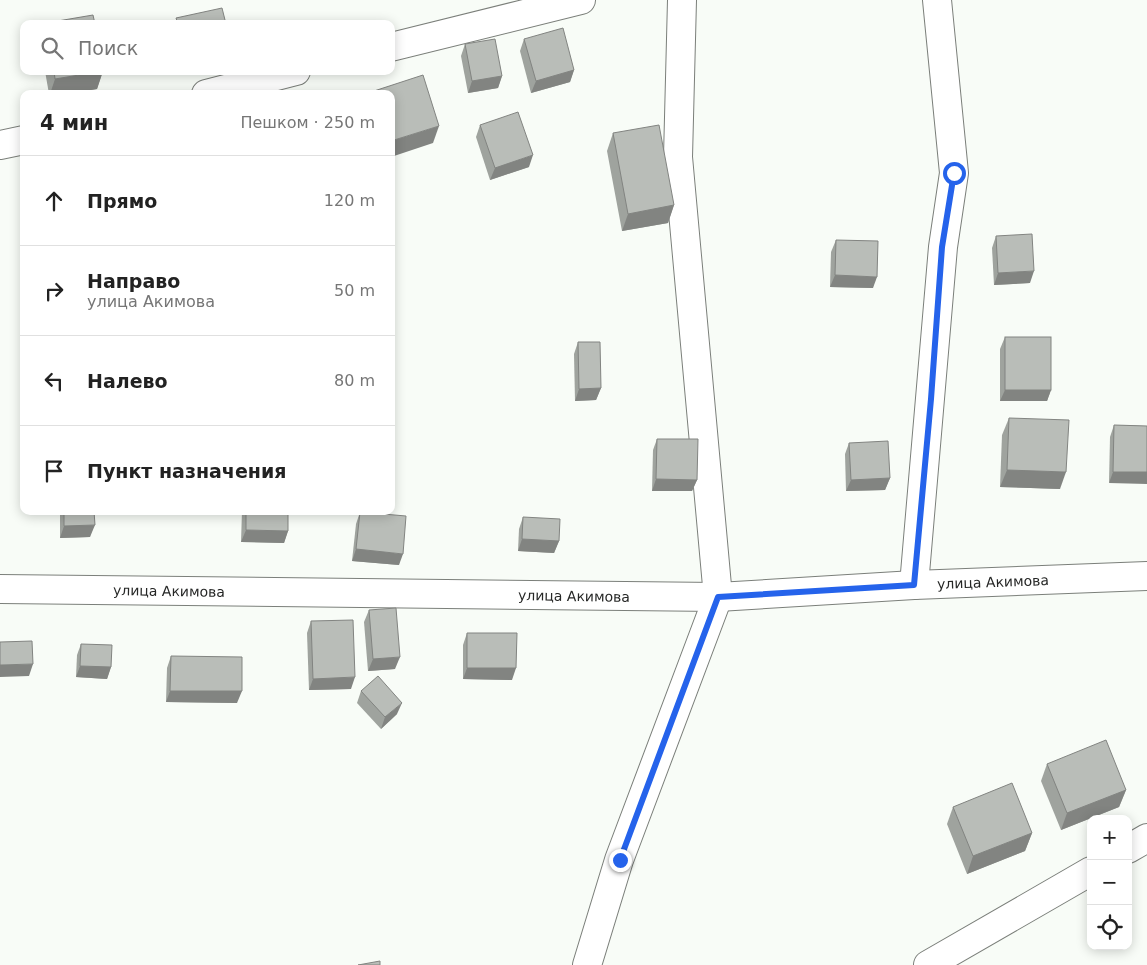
<!DOCTYPE html>
<html lang="ru">
<head>
<meta charset="utf-8">
<style>
	body { margin:0; font-family:"DejaVu Sans",sans-serif; background:#f6f6f6; color:#222 }
	.controls { position:absolute; right:15px; bottom:15px; display:grid; overflow:hidden; border-radius:10px; box-shadow:0 2px 12px #0003 }
	.controls button { width:45px; height:45px; display:grid; place-items:center; padding:0; border:0; border-bottom:1px solid #e0e0e0; background:#fff; color:#222; font:25px sans-serif }
	.stop { position:absolute; width:15px; height:15px; margin:-11px; border:4px solid #2563eb; border-radius:50%; background:#fff }
	.stop.end { background:#2563eb; border-color:#fff; box-shadow:0 1px 5px #0008 }
	.list { margin:0; padding:0; list-style:none }
	h2 { display:flex; justify-content:space-between; align-items:center; height:65px; margin:0; padding:0 20px; font-size:21px }
	h2 small { font-size:16px; font-weight:400; color:#767676 }
	.list li { display:grid; grid-template-columns:32px 1fr auto; gap:15px; align-items:center; box-sizing:border-box; height:90px; padding:0 20px; border-top:1px solid #e0e0e0 }
	.list b { display:block; font-size:19px; white-space:nowrap }
	.list p { margin:0; font-size:16px; white-space:nowrap; color:#767676 }
	.list em { font-size:16px; font-style:normal; color:#767676 }
	.icon { flex:none; width:28px; height:28px; fill:none; stroke:currentColor; stroke-width:2; stroke-linecap:round; stroke-linejoin:round }
	.map { position:relative; flex:none; width:1147px; height:965px; overflow:hidden }
	.search { position:absolute; background:#fff; box-shadow:0 2px 12px #0003; left:20px; top:20px; width:375px; height:55px; display:flex; align-items:center; gap:12px; box-sizing:border-box; padding:0 18px; border-radius:10px; color:#767676; font-size:19px }
	.panel { position:absolute; background:#fff; box-shadow:0 2px 12px #0003; left:20px; top:90px; width:375px; height:425px; border-radius:10px }
	.map>svg:first-child { display:block }
</style>
</head>
<body>
<div class="map">
<svg width="1147" height="965" viewBox="0 0 1147 965">
	<rect width="100%" height="100%" fill="#f8fcf7"/>
	<g fill="none" stroke-linecap="round" stroke-linejoin="round">
		<g stroke="#7b7f7a" stroke-width="30">
			<g id="street">
				<path d="M391 47 581 0"/>
				<path d="M206 94 296 71"/>
				<path d="M0 145 24 140"/>
				<path d="M914 585 943 247 954 173 937 0"/>
				<path d="M0 589 718 597 914 585 1147 576"/>
				<path d="M1128 849 1147 838"/>
				<path d="M587 965 619 860 718 597 678 157 682 0"/>
				<path d="M928 965 1091 871"/>
			</g>
		</g>
		<use href="#street" stroke="#fff" stroke-width="28"/>
	</g>
	<g fill="#9fa39e">
		<path d="M524 39 574 70 570 82 531 93 520 51Z"/>
		<path d="M465 44 502 76 498 88 468 93 461 56Z"/>
		<path d="M45 71H103L97 89 67 94H49Z"/>
		<path d="M480 125 529 167 490 180 476 137Z"/>
		<path d="M613 133 674 205 668 223 622 231 607 151Z"/>
		<path d="M996 236 1030 283 994 285 992 248Z"/>
		<path d="M836 240 873 288 830 287 831 252Z"/>
		<path d="M1005 337 1051 390 1047 401H1000V349Z"/>
		<path d="M578 342 601 388 596 400 575 401 574 354Z"/>
		<path d="M1009 418 1060 489 1000 487 1002 435Z"/>
		<path d="M1114 425 1147 426 1109 483 1110 437Z"/>
		<path d="M657 439 697 480 692 491H652L653 450Z"/>
		<path d="M849 443 890 478 885 490 846 491 845 454Z"/>
		<path d="M60 511H94L90 537 60 538Z"/>
		<path d="M242 511H288V531L284 543 241 542Z"/>
		<path d="M360 512 399 565 352 561 356 524Z"/>
		<path d="M523 517 559 541 554 553 518 551 519 529Z"/>
		<path d="M369 610 395 669 368 671 364 622Z"/>
		<path d="M311 621 351 689 309 690 307 633Z"/>
		<path d="M467 633 512 680 463 679V645Z"/>
		<path d="M81 644 111 667 107 679 76 677 77 655Z"/>
		<path d="M171 656 237 703 166 702 167 668Z"/>
		<path d="M361 691 397 714 381 729 357 703Z"/>
		<path d="M1047 764 1126 790 1119 807 1061 830 1041 781Z"/>
		<path d="M953 807 1032 833 1025 851 967 874 947 824Z"/>
	</g>
	<g fill="#828481">
		<path d="M574 70 570 82 531 93 536 81Z"/>
		<path d="M103 71 97 89 67 94H50L55 79Z"/>
		<path d="M502 76 498 88 468 93 472 81Z"/>
		<path d="M439 126 433 143 391 157V141Z"/>
		<path d="M533 155 529 167 490 180 495 168Z"/>
		<path d="M674 205 668 223 622 231 628 214Z"/>
		<path d="M1034 271 1030 283 994 285 998 273Z"/>
		<path d="M835 275 877 277 873 288 830 287Z"/>
		<path d="M601 388 596 400 575 401 579 389Z"/>
		<path d="M1005 390H1051L1047 401H1000Z"/>
		<path d="M1007 470 1066 472 1060 489 1000 487Z"/>
		<path d="M1113 472H1147V484L1109 483Z"/>
		<path d="M890 478 885 490 846 491 851 480Z"/>
		<path d="M656 479 697 480 692 491H652Z"/>
		<path d="M95 525 90 537 60 538 64 526Z"/>
		<path d="M246 530 288 531 284 543 241 542Z"/>
		<path d="M522 539 559 541 554 553 518 551Z"/>
		<path d="M356 549 403 554 399 565 352 561Z"/>
		<path d="M400 657 395 669 368 671 373 659Z"/>
		<path d="M33 664 29 676 0 677V665Z"/>
		<path d="M80 666 111 667 107 679 76 677Z"/>
		<path d="M467 668H516L512 680 463 679Z"/>
		<path d="M355 677 351 689 309 690 313 679Z"/>
		<path d="M170 691H242L237 703 166 702Z"/>
		<path d="M402 703 397 714 381 729 385 717Z"/>
		<path d="M1126 790 1119 807 1061 830 1067 813Z"/>
		<path d="M1032 833 1025 851 967 874 973 856Z"/>
	</g>
	<g fill="#b9bdb8" stroke="#828481">
		<path d="M222 8 226 24H178L176 18Z"/>
		<path d="M93 15 95 24H46V23Z"/>
		<path d="M563 28 574 70 536 81 524 39Z"/>
		<path d="M495 39 502 76 472 81 465 44Z"/>
		<path d="M54 71H103L55 79Z"/>
		<path d="M423 75 439 126 391 141V94H371V92Z"/>
		<path d="M518 112 533 155 495 168 480 125Z"/>
		<path d="M659 125 674 205 628 214 613 133Z"/>
		<path d="M1032 234 1034 271 998 273 996 236Z"/>
		<path d="M836 240 878 241 877 277 835 275Z"/>
		<rect x="1005" y="337" width="46" height="53"/>
		<path d="M578 342H600L601 388 579 389Z"/>
		<path d="M1009 418 1069 420 1066 472 1007 470Z"/>
		<path d="M1114 425 1147 426V472H1113Z"/>
		<path d="M657 439H698L697 480 656 479Z"/>
		<path d="M888 441 890 478 851 480 849 443Z"/>
		<path d="M64 511H94L95 525 64 526Z"/>
		<path d="M246 511H288V531L246 530Z"/>
		<path d="M360 512 406 516 403 554 356 549Z"/>
		<path d="M523 517 560 519 559 541 522 539Z"/>
		<path d="M396 608 400 657 373 659 369 610Z"/>
		<path d="M353 620 355 677 313 679 311 621Z"/>
		<path d="M467 633H517L516 668H467Z"/>
		<path d="M32 641 33 664 0 665V642Z"/>
		<path d="M81 644 112 645 111 667 80 666Z"/>
		<path d="M171 656 242 657V691H170Z"/>
		<path d="M378 676 402 703 385 717 361 691Z"/>
		<path d="M1106 740 1126 790 1067 813 1047 764Z"/>
		<path d="M1012 783 1032 833 973 856 953 807Z"/>
		<path d="M380 961V965H358Z"/>
	</g>
	<g fill="none" stroke-linecap="round" stroke-linejoin="round">
		<path stroke="#2563eb" stroke-width="6" d="M620 860 718 597 914 585 931 399 942 247 954 173"/>
	</g>
	<g text-anchor="middle" stroke-width="4" stroke-linejoin="round" paint-order="stroke">
		<g font-size="14" fill="#262726" stroke="#fff">
			<text transform="translate(993 582) rotate(-2)" y="5">улица Акимова</text>
			<text transform="translate(169 591) rotate(1)" y="5">улица Акимова</text>
			<text transform="translate(574 596) rotate(1)" y="5">улица Акимова</text>
		</g>
	</g>
</svg>
<div class="controls">
<button>+</button>
<button>−</button>
<button><svg class="icon" aria-label="locate" viewBox="0 0 24 24"><circle cx="12" cy="12" r="6"/><path d="M12 2v4M12 18v4M2 12h4M18 12h4"/></svg></button>
</div>
<div class="stop" style="left:954px;top:173px"></div>
<div class="stop end" style="left:620px;top:860px"></div>
<div class="search"><svg class="icon" aria-label="search" viewBox="0 0 24 24"><circle cx="10" cy="10" r="6"/><path d="M15 15l6 6"/></svg>Поиск</div>
<section class="panel">
<h2>4 мин<small>Пешком · 250 m</small></h2>
<ul class="list">
<li><svg class="icon" aria-label="ahead" viewBox="0 0 24 24"><path d="M12 20V5M6 11l6-6 6 6"/></svg><div><b>Прямо</b></div><em>120 m</em></li>
<li><svg class="icon" aria-label="right" viewBox="0 0 24 24"><path d="M7 20v-9h11M14 6l5 5-5 5"/></svg><div><b>Направо</b><p>улица Акимова</p></div><em>50 m</em></li>
<li><svg class="icon" aria-label="left" viewBox="0 0 24 24"><path d="M17 20v-9H6M10 6l-5 5 5 5"/></svg><div><b>Налево</b></div><em>80 m</em></li>
<li><svg class="icon" aria-label="arrive" viewBox="0 0 24 24"><path d="M6 21V4h12l-3 4 3 4H6"/></svg><div><b>Пункт назначения</b></div></li>
</ul>
</section>
</div>
</body>
</html>
